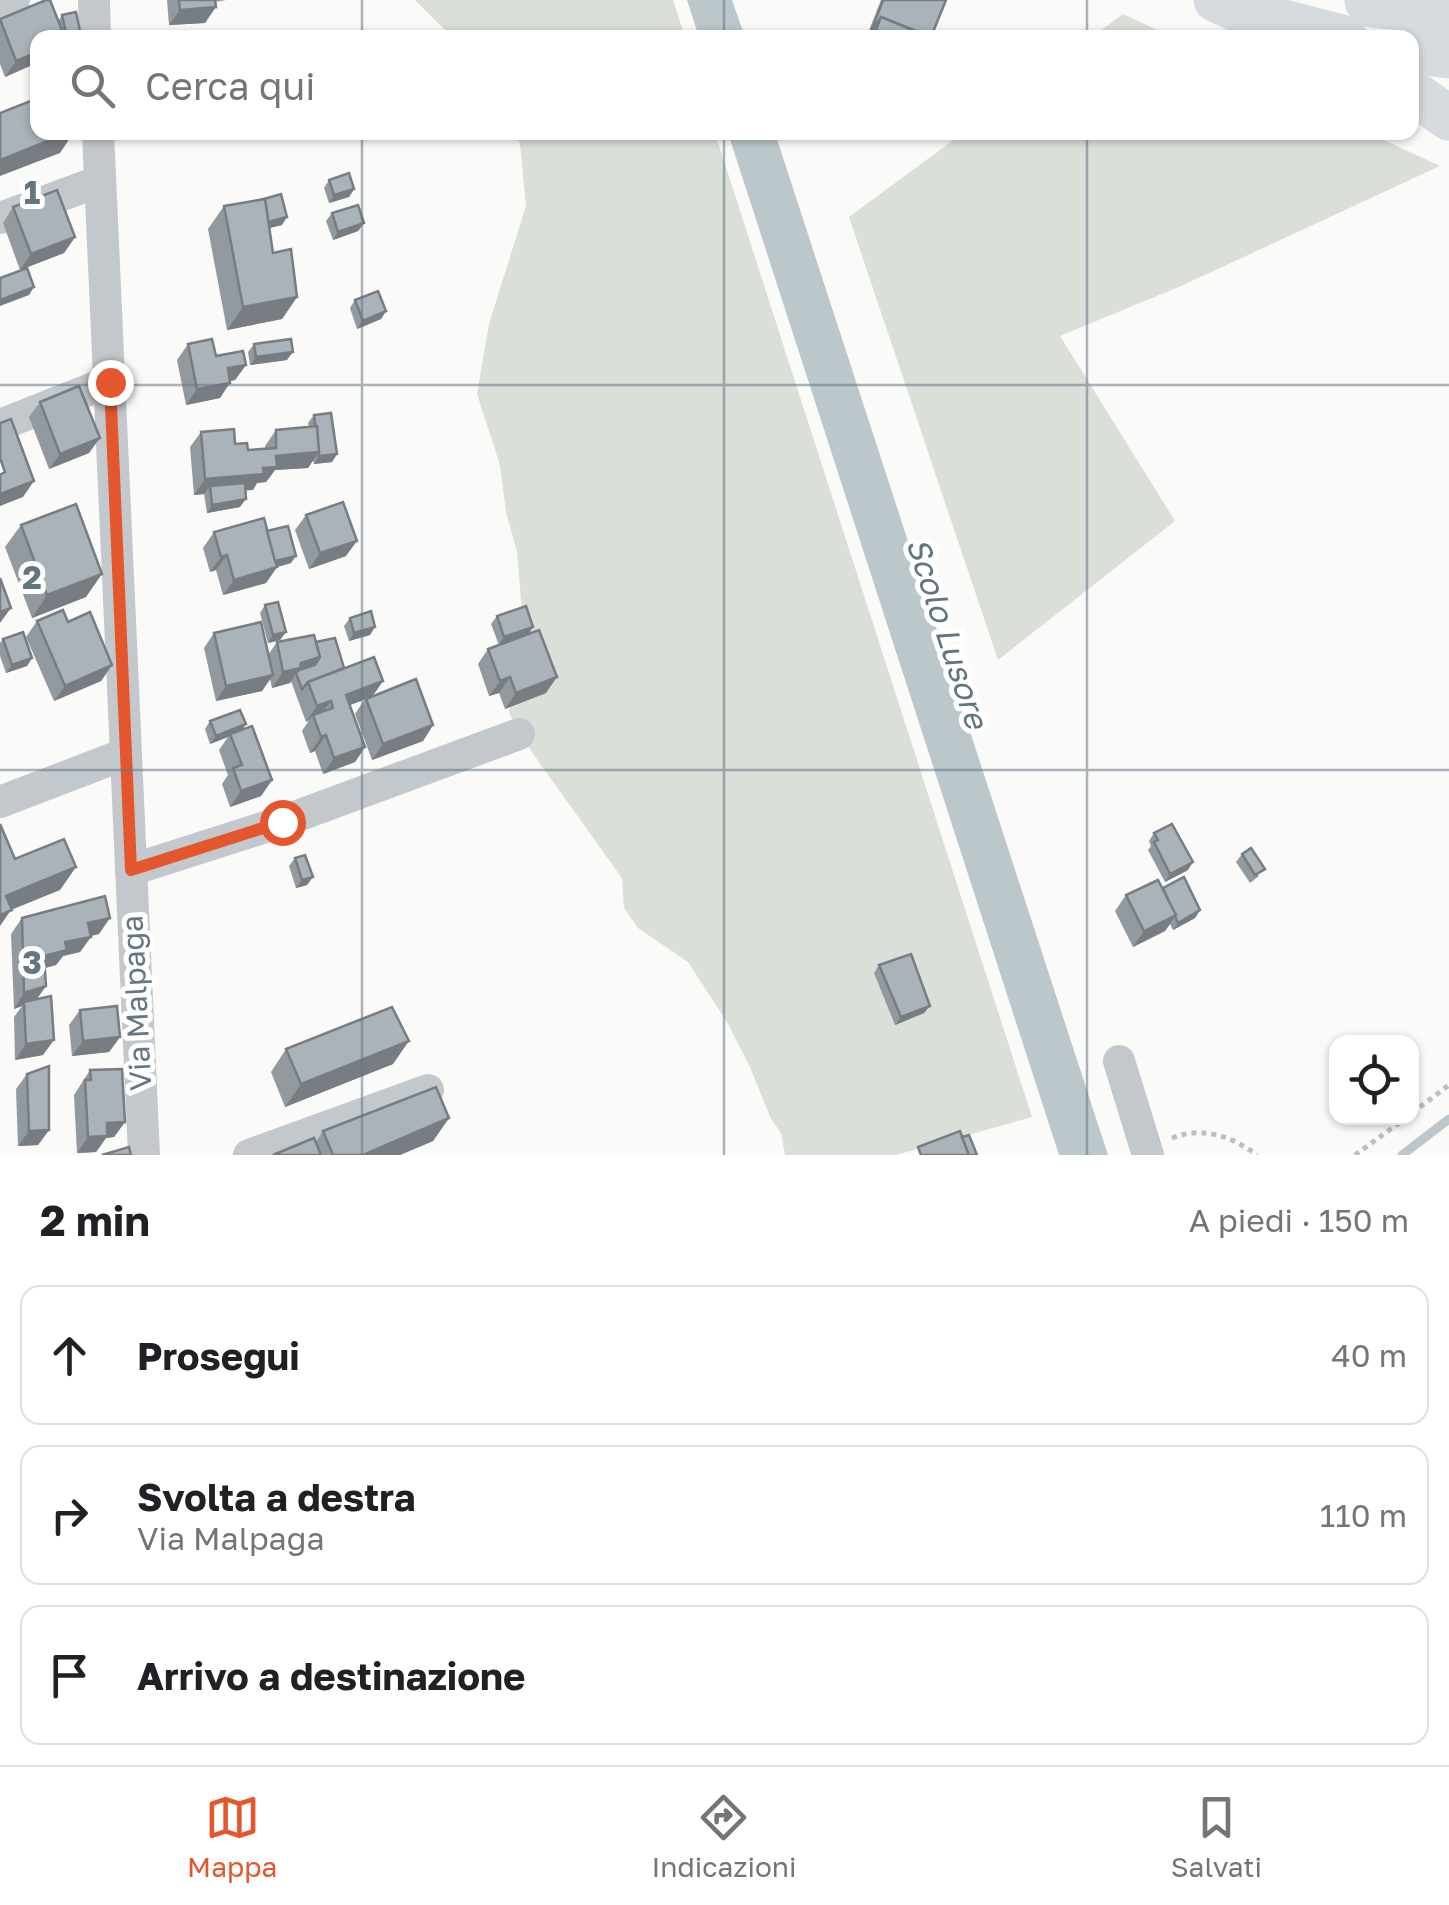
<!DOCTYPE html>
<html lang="it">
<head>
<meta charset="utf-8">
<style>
	body { margin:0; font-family:"Golos Text",sans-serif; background:#f2f2f2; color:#202124 }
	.controls { position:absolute; right:30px; bottom:30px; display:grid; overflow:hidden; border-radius:20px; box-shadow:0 2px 8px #0004 }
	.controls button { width:90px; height:90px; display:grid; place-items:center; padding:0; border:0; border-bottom:2px solid #e0e0e0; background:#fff; color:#202124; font:50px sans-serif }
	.stop { position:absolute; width:30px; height:30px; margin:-22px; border:8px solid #e4572e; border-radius:50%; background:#fff }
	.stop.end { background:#e4572e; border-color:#fff; box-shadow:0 2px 10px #0008 }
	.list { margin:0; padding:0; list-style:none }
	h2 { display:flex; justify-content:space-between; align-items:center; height:130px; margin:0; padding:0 40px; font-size:42px }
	h2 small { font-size:32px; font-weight:400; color:#757577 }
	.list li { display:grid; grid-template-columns:65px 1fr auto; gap:30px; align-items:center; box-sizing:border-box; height:140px; margin:0 20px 20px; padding:0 20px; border:2px solid #e0e0e0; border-radius:20px }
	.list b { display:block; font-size:38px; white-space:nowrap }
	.list p { margin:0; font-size:32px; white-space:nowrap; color:#757577 }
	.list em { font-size:32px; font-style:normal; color:#757577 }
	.icon { flex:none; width:55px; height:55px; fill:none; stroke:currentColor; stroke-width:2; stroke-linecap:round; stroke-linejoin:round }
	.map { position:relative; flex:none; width:1449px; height:1155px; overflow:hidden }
	.search { position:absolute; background:#fff; box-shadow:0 2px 8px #0004; left:30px; right:30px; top:30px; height:110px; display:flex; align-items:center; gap:25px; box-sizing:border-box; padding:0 35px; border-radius:20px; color:#757577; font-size:38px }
	.sheet { height:610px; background:#fff }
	nav { display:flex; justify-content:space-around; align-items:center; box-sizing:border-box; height:140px; border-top:2px solid #e0e0e0; background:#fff; font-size:28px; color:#757577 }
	nav a { display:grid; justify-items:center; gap:5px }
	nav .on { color:#e4572e }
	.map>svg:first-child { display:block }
</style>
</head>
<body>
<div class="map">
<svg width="1449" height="1155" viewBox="0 0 1449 1155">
	<rect width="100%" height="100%" fill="#fafaf8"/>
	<g fill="#dadfd7">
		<path d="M415 0H673L685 37H452Z"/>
		<path d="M1123 14 1172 37H1092Z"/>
		<path d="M515 133H715L1032 1117 896 1155H785L781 1133 771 1119 750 1067 727 1022 688 962 638 928 624 908 622 878 531 751 509 713 522 612 517 552 506 512 500 465 477 394 489 324 526 206 520 144Z"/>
		<path d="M963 133H1369L1440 166 1181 286 1060 336 1175 521 998 660 849 217Z"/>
	</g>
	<g fill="#bbc7cb">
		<path d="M687 0H732L745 37H699Z"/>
		<path d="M728 133H775L1108 1155H1059Z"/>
	</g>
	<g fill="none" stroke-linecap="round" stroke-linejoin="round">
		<path stroke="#bbc7cb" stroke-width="9" d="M1402 1155 1449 1119"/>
		<g stroke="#bbbfc2" stroke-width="5" stroke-dasharray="5 5" stroke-linecap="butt">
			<path d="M1412 1113 1449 1085"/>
			<path d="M1172 1138C1203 1126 1231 1136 1257 1155"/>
			<path d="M1355 1155 1406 1118"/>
		</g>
		<g stroke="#c3c8cc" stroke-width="32">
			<path d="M94 0 95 38"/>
			<path d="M0 5 14 0"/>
			<path d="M98 132 144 1155"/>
			<path d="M0 218 100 181"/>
			<path d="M0 425 109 382"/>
			<path d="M0 802 125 754"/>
			<path d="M131 870 281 822 519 734"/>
			<path d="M1119 1061 1148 1155"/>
			<path d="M249 1155 428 1090"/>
		</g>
		<g stroke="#d6dbdf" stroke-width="45">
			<path d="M1216 0 1303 38"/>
			<path d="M1276 20 1345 38"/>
			<path d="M1412 52 1449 56"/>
			<path d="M1412 92 1449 118"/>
		</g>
		<path stroke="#d6dbdf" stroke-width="55" d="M1372 0 1449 7"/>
	</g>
	<g fill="#929a9f">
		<path d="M167 0H226L215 2 205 23 169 25Z"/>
		<path d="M881 0H946L932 38H866Z"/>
		<path d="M62 15 81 36 80 38H38V83L32 65 5 77 0 64V19L59 20Z"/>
		<path d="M329 180 354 189 349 197 329 203 324 188Z"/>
		<path d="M224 206 282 225 269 228 273 253 297 297 282 319 227 330 208 229Z"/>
		<path d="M13 207 75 237 64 253 20 270 3 223Z"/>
		<path d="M332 213 364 223 358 231 333 240 326 221Z"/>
		<path d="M355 300 386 311 381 319 357 329 350 308Z"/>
		<path d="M188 344 216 356 246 365 235 380 230 381 220 398 186 405 177 360Z"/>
		<path d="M254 344 287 360 250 365 248 352Z"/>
		<path d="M40 402 89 453 49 469 29 417Z"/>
		<path d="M314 415 337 454 332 462 314 464 313 460 308 468 275 470 266 482 257 483 253 490H245L240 507 207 513 204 494 194 495 190 447 201 432 248 450 265 449V446L276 430 309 427 308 423Z"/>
		<path d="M306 515 346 556 309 569 295 530Z"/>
		<path d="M21 525 86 597 32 618 5 547Z"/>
		<path d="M267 531 291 563 277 567 266 583 223 595 216 570 210 572 203 548 214 532Z"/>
		<path d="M265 605 286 632 280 640 268 643 260 613Z"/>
		<path d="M497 616 529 634 546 693 505 709 499 693 489 696 478 664 488 649 499 645 491 624Z"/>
		<path d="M350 618 370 635 349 641 344 626Z"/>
		<path d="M37 621 112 665 101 681 54 701 26 637Z"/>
		<path d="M214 633 268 655 277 642H316L344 668 383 681 372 696 433 725 423 741 372 760 355 714 365 699 350 705 365 747 355 762 323 774 315 751 310 753 302 731 309 720 306 722 291 681 290 683 272 688 270 679 262 691 216 701 204 648Z"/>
		<path d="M3 639 32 658 27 666 6 673 0 656V643Z"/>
		<path d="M210 721 246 724 242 730 272 780 261 796 230 807 222 784 228 775 219 750 228 737 210 744 205 729Z"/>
		<path d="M1154 833 1188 870 1165 882 1148 850 1151 846 1149 841Z"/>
		<path d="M1242 854 1259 876 1250 883 1236 862Z"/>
		<path d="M295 858 307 885 296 888 289 866Z"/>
		<path d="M1162 888 1200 910 1195 918 1173 930 1170 924 1165 931 1133 947 1115 911 1126 895Z"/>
		<path d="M22 918 99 934 91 936 80 952 63 956 56 965 45 968 46 986 37 999 43 1055 15 1060 14 1017 22 1006 14 1009 11 934Z"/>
		<path d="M879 965 924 1013 895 1025 874 973Z"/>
		<path d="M80 1010 120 1037 109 1052 72 1056 69 1025Z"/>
		<path d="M286 1049 393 1064 285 1107 271 1072Z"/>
		<path d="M90 1070 125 1122 114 1137 106 1138 96 1152 77 1153 74 1095Z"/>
		<path d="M27 1074 49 1130 38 1145 18 1146 16 1089Z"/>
		<path d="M449 1118 433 1141 400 1155H273L316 1142 323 1131Z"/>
	</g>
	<g fill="#777d82">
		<path d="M216 7 205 23 169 25 180 10Z"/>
		<path d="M38 52V58L32 65 5 77 16 61Z"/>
		<path d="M70 132H74L60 153 0 176V160Z"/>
		<path d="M354 189 349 197 329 203 334 195Z"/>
		<path d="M287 217 282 225 257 231 263 224Z"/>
		<path d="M364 223 358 231 333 240 338 232Z"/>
		<path d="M75 237 64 253 20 270 31 254Z"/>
		<path d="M34 287 29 295 0 306V300Z"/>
		<path d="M297 297 282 319 227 330 243 307Z"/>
		<path d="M386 311 381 319 357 329 363 321Z"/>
		<path d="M293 352 287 360 250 365 256 357Z"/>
		<path d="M246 365 235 380 217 383 228 368Z"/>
		<path d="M230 383 220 398 186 405 197 389Z"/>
		<path d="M100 438 89 453 49 469 60 454Z"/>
		<path d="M319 452 308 468 275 470 266 482 257 483 253 490 211 493 210 486 204 494 194 495 205 479 276 456Z"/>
		<path d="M337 454 332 462 314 464 319 456Z"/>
		<path d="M34 481 23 497 0 506V494Z"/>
		<path d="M246 499 240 507 207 513 212 505Z"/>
		<path d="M357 541 346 556 309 569 320 553Z"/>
		<path d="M227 555 216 570 210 572 221 557Z"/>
		<path d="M296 556 291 563 263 571 268 563Z"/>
		<path d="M277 567 266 583 223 595 234 580Z"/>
		<path d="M102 574 86 597 32 618 47 595Z"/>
		<path d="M11 608 0 623V612Z"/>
		<path d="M375 627 370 635 349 641 354 633Z"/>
		<path d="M533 627 528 635 499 645 504 637Z"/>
		<path d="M286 632 280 640 268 643 273 635Z"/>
		<path d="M320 657 309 672 296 673 290 683 272 688 283 672 301 663Z"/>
		<path d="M32 658 27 666 6 673 12 665Z"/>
		<path d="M112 665 101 681 54 701 65 686Z"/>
		<path d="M273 675 262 691 216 701 226 686Z"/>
		<path d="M510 677 499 693 489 696 500 681Z"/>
		<path d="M557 677 546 693 505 709 516 693Z"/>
		<path d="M383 681 372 697 336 710 346 695Z"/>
		<path d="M331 701 320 716 313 715 309 720 306 722 317 706Z"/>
		<path d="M246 724 240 732 230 734 228 737 210 744 216 736Z"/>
		<path d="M433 725 423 741 372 760 383 744Z"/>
		<path d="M326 735 315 751 310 753 321 737Z"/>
		<path d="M365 747 355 762 323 774 334 758Z"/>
		<path d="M272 780 261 796 230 807 241 791Z"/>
		<path d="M1193 862 1188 870 1165 882 1170 874Z"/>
		<path d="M76 867 60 890 11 910 0 926V905L6 896Z"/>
		<path d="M313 877 307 885 296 888 302 880Z"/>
		<path d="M1200 910 1195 918 1173 930 1178 923Z"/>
		<path d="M1176 915 1165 931 1133 947 1144 931Z"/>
		<path d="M110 918 99 934 77 939 88 923Z"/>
		<path d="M91 937 80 952 63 956 56 965 33 971 44 956 65 942Z"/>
		<path d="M46 986 35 1001 24 1002 22 1006 14 1009 24 993Z"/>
		<path d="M930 1006 924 1013 895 1025 901 1017Z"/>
		<path d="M120 1037 109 1052 72 1056 83 1041Z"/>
		<path d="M54 1040 43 1055 15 1060 26 1044Z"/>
		<path d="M409 1041 393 1064 285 1107 301 1084Z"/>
		<path d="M449 1118 433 1141 400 1155H363Z"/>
		<path d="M125 1122 114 1137 106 1138 96 1152 77 1153 88 1137 107 1123Z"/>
		<path d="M49 1130 38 1145 18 1146 29 1131Z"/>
	</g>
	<g fill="#aab3b9" stroke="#777d82" stroke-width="2.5">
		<path d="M46 0H50L65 38H38V52L16 61 0 19Z"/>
		<path d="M179 0H215L216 7 180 10Z"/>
		<path d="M883 0H946L931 37 881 17 871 32Z"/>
		<path d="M76 12 81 36 67 38 62 15Z"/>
		<path d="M881 17 932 38H873Z"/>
		<path d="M38 98V132H70L0 160V113Z"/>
		<path d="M349 173 354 189 334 195 329 180Z"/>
		<path d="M57 190 75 237 31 254 13 207Z"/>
		<path d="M281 194 287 217 268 222 265 199 257 201Z"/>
		<path d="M265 199 273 253 291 249 297 297 243 307 224 206Z"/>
		<path d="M358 205 364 223 338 232 332 213Z"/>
		<path d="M27 268 34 287 0 300V278Z"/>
		<path d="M378 291 386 311 363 321 355 300Z"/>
		<path d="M212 339 216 356 243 351 246 365 228 368 230 383 197 389 188 344Z"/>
		<path d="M291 339 293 352 256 357 254 344Z"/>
		<path d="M79 386 100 438 60 454 40 402Z"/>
		<path d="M331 413 337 454 319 456 314 415Z"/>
		<path d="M11 419 34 481 0 494V475L5 472 0 458V423Z"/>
		<path d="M317 426 319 452 276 456 277 467 263 468 264 474 205 479 201 432 234 429 235 444 247 443 248 450 276 448V430Z"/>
		<path d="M245 483 246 499 212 505 210 486Z"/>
		<path d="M343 502 357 541 320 553 306 515Z"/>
		<path d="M76 504 102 574 47 595 21 525Z"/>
		<path d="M264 518 277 567 234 580 227 555 221 557 214 532Z"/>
		<path d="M288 526 296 556 275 561 267 531Z"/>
		<path d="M0 578 11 608 0 612Z"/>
		<path d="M278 602 286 632 273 635 265 605Z"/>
		<path d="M526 606 533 627 504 637 497 616Z"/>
		<path d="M63 610 68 622 90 612 112 665 65 686 37 621Z"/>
		<path d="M371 611 375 627 354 633 350 618Z"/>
		<path d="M261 622 273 675 226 686 214 633Z"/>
		<path d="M539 630 557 677 516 693 510 677 500 681 488 649Z"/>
		<path d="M23 632 32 658 12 665 3 639Z"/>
		<path d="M314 635 320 657 301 663 300 668 283 672 277 642Z"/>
		<path d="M335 638 344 668 308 682 302 689 296 673 299 670 315 665 320 657 316 642Z"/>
		<path d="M374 657 383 681 346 695 365 747 334 758 326 735 321 737 313 715 333 708 331 701 317 706 308 682Z"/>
		<path d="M416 679 433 725 383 744 366 699Z"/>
		<path d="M240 710 246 724 216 736 210 721Z"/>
		<path d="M252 726 272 780 241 791 233 768 242 765 230 734Z"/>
		<path d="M0 824 15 859 64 839 76 867 6 896 12 910 0 915Z"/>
		<path d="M1172 824 1193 862 1170 874 1154 842 1158 840 1154 833Z"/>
		<path d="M1251 848 1265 869 1255 875 1242 854Z"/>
		<path d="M305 855 313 877 302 880 295 858Z"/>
		<path d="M1184 877 1200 910 1178 923 1163 888Z"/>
		<path d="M1158 880 1176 915 1144 931 1126 895Z"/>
		<path d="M105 896 110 918 88 923 91 937 65 942 67 950 44 956 46 986 24 993 22 918Z"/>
		<path d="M911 954 930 1006 901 1017 879 965Z"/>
		<path d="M51 996 54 1040 26 1044 24 1002Z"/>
		<path d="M117 1006 120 1037 83 1041 80 1010Z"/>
		<path d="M392 1007 409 1041 301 1084 286 1049Z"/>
		<path d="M49 1066V1130L29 1131 27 1074Z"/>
		<path d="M122 1069 125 1122 107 1123V1136L88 1137 85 1080H91L90 1070Z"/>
		<path d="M436 1087 449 1118 363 1155H333L323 1131Z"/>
		<path d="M960 1131 969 1155H921L918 1147Z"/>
		<path d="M969 1135 977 1155H969L962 1137Z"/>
		<path d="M314 1138 321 1155H273Z"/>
		<path d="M129 1147 131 1155H102Z"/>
	</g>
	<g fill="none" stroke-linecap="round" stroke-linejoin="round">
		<path stroke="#e4572e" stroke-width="12" d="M110 382 131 870 282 822"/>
	</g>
	<path fill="none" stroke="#657683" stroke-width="2.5" stroke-opacity="0.55" d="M362 0V38M724 0V38M1087 0V38M362 132V1155M724 132V1155M1087 132V1155M0 385H1449M0 770H1449"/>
	<g text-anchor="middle" stroke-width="10" stroke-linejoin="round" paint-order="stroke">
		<g font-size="30" fill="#657683" stroke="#fff">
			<text transform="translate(137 1003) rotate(-93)" y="10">Via Malpaga</text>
		</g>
		<g font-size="32" font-style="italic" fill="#60757c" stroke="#fff">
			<text transform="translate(947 633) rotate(72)" y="11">Scolo Lusore</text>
		</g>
	</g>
	<g font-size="32" text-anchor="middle" font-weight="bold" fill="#657683" stroke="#fff" stroke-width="10" stroke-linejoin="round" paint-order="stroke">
		<text x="32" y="204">1</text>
		<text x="32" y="589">2</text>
		<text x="32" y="974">3</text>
	</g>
</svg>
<div class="controls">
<button><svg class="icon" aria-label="locate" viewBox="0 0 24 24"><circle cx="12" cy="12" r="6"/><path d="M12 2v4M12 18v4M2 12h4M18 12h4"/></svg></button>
</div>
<div class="stop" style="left:282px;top:822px"></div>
<div class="stop end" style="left:110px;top:382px"></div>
<div class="search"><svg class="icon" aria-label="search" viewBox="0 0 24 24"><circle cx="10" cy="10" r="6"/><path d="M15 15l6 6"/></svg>Cerca qui</div>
</div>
<section class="sheet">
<h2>2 min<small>A piedi · 150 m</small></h2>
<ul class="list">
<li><svg class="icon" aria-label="ahead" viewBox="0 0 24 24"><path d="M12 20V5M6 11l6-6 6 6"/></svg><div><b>Prosegui</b></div><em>40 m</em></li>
<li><svg class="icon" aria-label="right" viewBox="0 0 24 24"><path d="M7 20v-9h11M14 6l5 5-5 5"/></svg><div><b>Svolta a destra</b><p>Via Malpaga</p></div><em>110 m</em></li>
<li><svg class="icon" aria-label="arrive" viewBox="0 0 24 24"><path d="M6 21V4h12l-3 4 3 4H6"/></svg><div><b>Arrivo a destinazione</b></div></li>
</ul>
</section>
<nav>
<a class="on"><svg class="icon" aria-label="map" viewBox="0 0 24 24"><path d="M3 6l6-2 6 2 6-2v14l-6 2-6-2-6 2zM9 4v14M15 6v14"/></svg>Mappa</a>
<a><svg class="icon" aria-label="directions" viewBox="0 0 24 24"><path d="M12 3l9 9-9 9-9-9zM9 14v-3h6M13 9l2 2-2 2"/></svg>Indicazioni</a>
<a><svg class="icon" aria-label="saved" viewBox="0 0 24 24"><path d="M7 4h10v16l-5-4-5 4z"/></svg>Salvati</a>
</nav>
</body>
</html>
